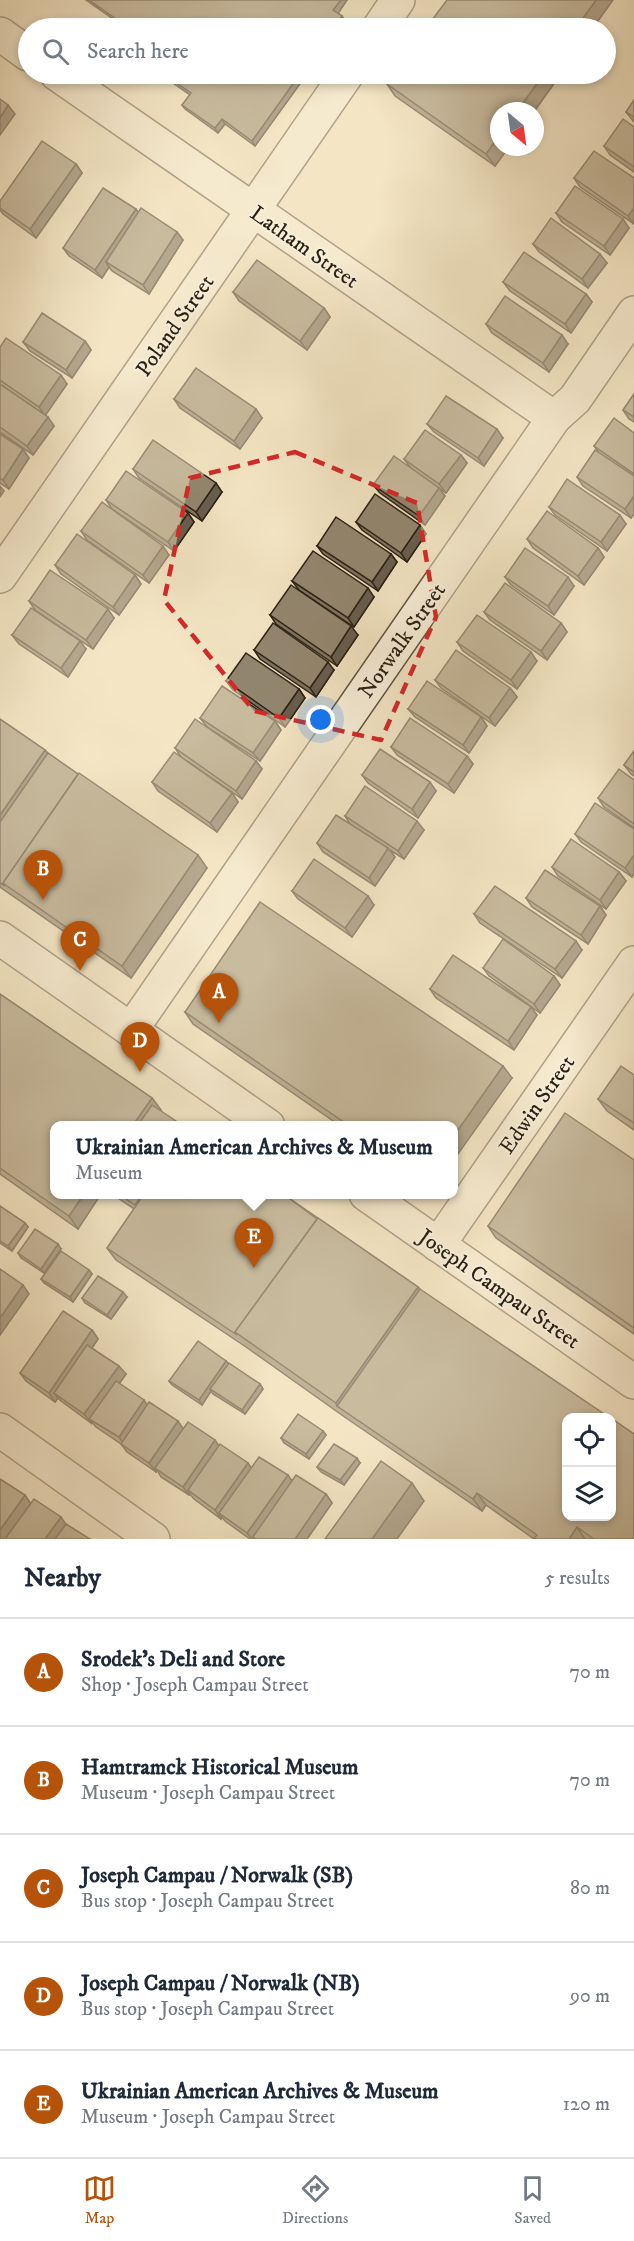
<!DOCTYPE html>
<html lang="en">
<head>
<meta charset="utf-8">
<style>
	body { margin:0; font-family:"IM FELL DW Pica",serif; background:#f6f6f7; color:#1f2937 }
	.controls { position:absolute; right:18px; bottom:18px; display:grid; overflow:hidden; border-radius:12px; box-shadow:0 3px 9px #0003 }
	.controls button { width:54px; height:54px; display:grid; place-items:center; padding:0; border:0; border-bottom:2px solid #e0e1e3; background:#fff; color:#1f2937; font:30px sans-serif }
	.compass { position:absolute; left:490px; top:102px; width:54px; height:54px; border-radius:50%; background:#fff; box-shadow:0 3px 9px #0003; rotate:151deg }
	.you { position:absolute; left:321px; top:720px; width:21px; height:21px; margin:-15px; border:4px solid #fff; border-radius:50%; background:#1a73e8; box-shadow:0 0 0 9px #1a73e833 }
	.badge { display:grid; place-items:center; width:39px; height:39px; border-radius:50%; background:#b45309; color:#fff; font-size:20px; font-weight:700 }
	.pin { position:absolute; translate:-50% -50px; filter:drop-shadow(0 2px 3px #0008) }
	.pin::after { content:''; position:absolute; top:32px; width:21px; height:18px; background:inherit; clip-path:polygon(0 0,100% 0,50% 100%) }
	.popup { position:absolute; left:50px; top:1121px; width:408px; height:78px; box-sizing:border-box; display:grid; place-content:center; border-radius:12px; background:#fff; filter:drop-shadow(0 2px 4px #0005); font-size:20px; white-space:nowrap; color:#747a83 }
	.popup b { font-size:22px; color:#1f2937 }
	.popup::after { content:''; position:absolute; left:50%; top:100%; margin-left:-12px; border:12px solid transparent; border-top-color:#fff }
	.list { margin:0; padding:0; list-style:none }
	h2 { display:flex; justify-content:space-between; align-items:center; height:78px; margin:0; padding:0 24px; font-size:26px }
	h2 small { font-size:20px; font-weight:400; color:#747a83 }
	.list li { display:grid; grid-template-columns:39px 1fr auto; gap:18px; align-items:center; box-sizing:border-box; height:108px; padding:0 24px; border-top:2px solid #e0e1e3 }
	.list b { display:block; font-size:22px; white-space:nowrap }
	.list p { margin:0; font-size:20px; white-space:nowrap; color:#747a83 }
	.list em { font-size:20px; font-style:normal; color:#747a83 }
	.icon { flex:none; width:33px; height:33px; fill:none; stroke:currentColor; stroke-width:2; stroke-linecap:round; stroke-linejoin:round }
	.map { position:relative; flex:none; width:634px; height:1539px; overflow:hidden }
	.search { position:absolute; background:#fff; box-shadow:0 3px 9px #0003; left:18px; right:18px; top:18px; height:66px; display:flex; align-items:center; gap:15px; box-sizing:border-box; padding:0 21px; border-radius:33px; color:#747a83; font-size:22px }
	.sheet { height:618px; background:#fff }
	nav { display:flex; justify-content:space-around; align-items:center; box-sizing:border-box; height:84px; border-top:2px solid #e0e1e3; background:#fff; font-size:16px; color:#747a83 }
	nav a { display:grid; justify-items:center; gap:3px }
	nav .on { color:#b45309 }
	.map>svg:first-child { display:block }
</style>
</head>
<body>
<div class="map">
<svg width="634" height="1539" viewBox="0 0 634 1539">
	<rect width="100%" height="100%" fill="#f4e6c5"/>
	<filter id="stains"><feTurbulence type="fractalNoise" baseFrequency=".00333" numOctaves="4"/><feColorMatrix values="0 0 0 0 .2 0 0 0 0 .09 0 0 0 0 .02 0 0 0 .5 -.17"/></filter>
	<radialGradient id="worn" r=".72"><stop offset=".6" stop-color="#630" stop-opacity="0"/><stop offset="1" stop-color="#630" stop-opacity=".3"/></radialGradient>
	<g fill="none" stroke-linecap="round" stroke-linejoin="round">
		<g stroke="#5c5240" stroke-width="36">
			<g id="minor">
				<path d="M379 28 398 0"/>
				<path d="M0 34 28 54"/>
				<path d="M57 74 554 418"/>
				<path d="M0 576 347 74"/>
				<path d="M0 938 268 1126"/>
				<path d="M131 1030 554 418 575 399 634 313"/>
				<path d="M366 1194 634 1382"/>
				<path d="M438 1245 634 963"/>
				<path d="M0 1430 153 1539"/>
			</g>
		</g>
		<use href="#minor" stroke="#f8efd9" stroke-width="33"/>
	</g>
	<g fill="#7e7460" stroke="#2a2014" stroke-width="1.5">
		<path d="M86 0H347L338 13 342 16 345 21 339 28H126Z"/>
		<path d="M160 74H307L255 146 225 124 218 133 185 109 182 105 190 95Z"/>
		<path d="M394 74H561L495 166 395 96 387 84Z"/>
		<path d="M634 100V122L626 112Z"/>
		<path d="M634 127V172L610 155 604 146Z"/>
		<path d="M76 164 82 173 36 238 3 214 0 210V201Z"/>
		<path d="M574 178H634V224L580 187Z"/>
		<path d="M138 213 177 232 183 240 149 294 112 271 109 267 102 278 69 256 63 248Z"/>
		<path d="M556 213 629 228 610 255 562 222Z"/>
		<path d="M533 244 607 263 588 288 539 252Z"/>
		<path d="M503 282 586 294 592 302 571 333 510 291Z"/>
		<path d="M233 292 324 308 330 317 307 350 239 301Z"/>
		<path d="M486 324 568 344 549 372 492 333Z"/>
		<path d="M85 341 91 350 72 378 30 351 23 342Z"/>
		<path d="M0 347 67 384 45 415 54 426 33 455 0 432Z"/>
		<path d="M634 394V422L629 419 623 410Z"/>
		<path d="M174 399 262 418 240 449 180 408Z"/>
		<path d="M427 424 503 438 484 466 434 432Z"/>
		<path d="M634 433V514L631 518 583 486 577 477 599 453 594 446Z"/>
		<path d="M0 434 29 458 9 489 0 483Z"/>
		<path d="M461 455 467 463 446 493 439 488 445 496 425 525 380 493 373 485 410 467 404 459Z"/>
		<path d="M133 469 222 492 202 521 139 478Z"/>
		<path d="M106 500 188 513 194 522 174 551 112 509Z"/>
		<path d="M549 507 626 524 607 551 555 515Z"/>
		<path d="M356 522 420 525 426 534 407 562 362 530Z"/>
		<path d="M81 531 169 555 149 583 87 540Z"/>
		<path d="M527 539 598 548 604 557 584 585 533 548Z"/>
		<path d="M317 546 391 554 397 562 378 591 323 554Z"/>
		<path d="M55 565 135 575 141 584 119 615 61 574Z"/>
		<path d="M505 577 574 586 554 615 511 585Z"/>
		<path d="M292 581 374 597 354 627 299 590Z"/>
		<path d="M29 601 114 618 93 649 35 610Z"/>
		<path d="M484 612 561 623 567 632 547 660 490 620Z"/>
		<path d="M270 615 358 635 337 666 276 624Z"/>
		<path d="M12 635 86 649 68 677 19 644Z"/>
		<path d="M457 642 537 661 517 689 463 651Z"/>
		<path d="M254 650 334 670 316 697 260 659Z"/>
		<path d="M435 680 510 688 517 697 495 726 441 688Z"/>
		<path d="M226 681 299 689 305 698 285 727 233 690Z"/>
		<path d="M408 709 481 717 487 726 469 753 415 717Z"/>
		<path d="M200 718 275 721 281 730 260 761 207 727Z"/>
		<path d="M0 719 45 750 48 753 207 868 131 978 0 887Z"/>
		<path d="M391 747 467 756 473 764 454 793 397 755Z"/>
		<path d="M175 748 256 761 262 769 242 799 187 761 232 793 238 802 217 832 158 791 152 782 181 757Z"/>
		<path d="M634 751V776L631 774 624 765Z"/>
		<path d="M362 775 436 791 418 818 368 783Z"/>
		<path d="M634 780V828L604 807 598 798Z"/>
		<path d="M345 816 424 830 404 859 390 850 395 857 375 886 323 852 317 843 350 824Z"/>
		<path d="M634 829V873L632 877 581 842 575 834Z"/>
		<path d="M552 867 619 872 626 881 606 909 558 876Z"/>
		<path d="M292 891 374 905 352 937 298 899Z"/>
		<path d="M526 898 600 906 606 915 588 944 532 907Z"/>
		<path d="M474 914 582 950 562 978 480 923Z"/>
		<path d="M483 968 554 976 560 985 540 1013 489 976Z"/>
		<path d="M430 989 531 1007 537 1015 514 1050 436 998Z"/>
		<path d="M0 994 152 1098 161 1110 54 1194H101L78 1229 0 1174Z"/>
		<path d="M185 1012 512 1078 453 1125H339L193 1024Z"/>
		<path d="M634 1075V1130L607 1111 598 1099Z"/>
		<path d="M634 1160V1334L496 1238 488 1226Z"/>
		<path d="M112 1194H283L418 1287 634 1539H534L486 1505 482 1511 346 1418 246 1347 116 1260 107 1248 134 1209Z"/>
		<path d="M0 1206 25 1223 28 1227 12 1251 0 1243Z"/>
		<path d="M61 1249 44 1273 21 1258 18 1253Z"/>
		<path d="M89 1270 92 1274 73 1302 44 1283 41 1279Z"/>
		<path d="M127 1297 111 1319 85 1303 82 1298Z"/>
		<path d="M92 1330 98 1339 92 1348 126 1374 119 1384 148 1405 183 1429 219 1446 251 1468 292 1480 326 1494 332 1503 307 1539H250L225 1521 222 1517 221 1519 194 1499 190 1494 189 1495 161 1477 157 1470 156 1472 127 1452 121 1444 96 1427 91 1421V1423L61 1401 58 1398 55 1402 26 1381 20 1373Z"/>
		<path d="M226 1361 228 1364 260 1384 263 1389 245 1414 213 1394 211 1391 202 1405 172 1385 169 1381Z"/>
		<path d="M323 1431 326 1435 309 1459 284 1443 281 1438Z"/>
		<path d="M360 1463 344 1485 321 1472 317 1467Z"/>
	</g>
	<g fill="#675e4e" stroke="#2a2014" stroke-width="1.5">
		<path d="M341 0H347L337 15 333 10Z"/>
		<path d="M596 0H613L593 28H576Z"/>
		<path d="M342 16 345 21 339 28H333Z"/>
		<path d="M300 74H307L255 146 252 141Z"/>
		<path d="M544 74H561L534 111H517Z"/>
		<path d="M8 105 15 114 0 135V118Z"/>
		<path d="M222 119 225 124 218 133 215 128Z"/>
		<path d="M499 136V147H509L495 166 486 154Z"/>
		<path d="M76 164 82 173 36 238 30 229Z"/>
		<path d="M634 208V224L628 216Z"/>
		<path d="M136 209 142 218 106 262 109 267 102 278 95 270Z"/>
		<path d="M623 219 629 228 610 255 604 246Z"/>
		<path d="M177 232 183 240 149 294 143 285Z"/>
		<path d="M600 254 607 263 588 288 582 279Z"/>
		<path d="M586 294 592 302 571 333 565 324Z"/>
		<path d="M324 308 330 317 307 350 300 341Z"/>
		<path d="M562 335 568 344 549 372 543 363Z"/>
		<path d="M85 341 91 350 72 378 66 370Z"/>
		<path d="M61 375 67 384 45 416 39 407Z"/>
		<path d="M256 409 262 418 240 449 234 441Z"/>
		<path d="M48 417 54 426 33 455 27 446Z"/>
		<path d="M497 429 503 438 484 466 478 458Z"/>
		<path d="M23 449 29 458 9 489 3 480Z"/>
		<path d="M461 455 467 463 446 493 439 484Z"/>
		<path d="M216 483 222 492 202 521 196 512Z"/>
		<path d="M0 486 4 491 0 497Z"/>
		<path d="M439 488 445 496 425 525 419 516Z"/>
		<path d="M634 496V514L631 518 625 509Z"/>
		<path d="M188 513 194 522 174 551 168 542Z"/>
		<path d="M620 515 626 524 607 551 601 542Z"/>
		<path d="M420 525 426 534 407 562 401 553Z"/>
		<path d="M163 546 169 555 149 583 143 575Z"/>
		<path d="M598 548 604 557 584 585 578 576Z"/>
		<path d="M391 554 397 562 378 591 372 582Z"/>
		<path d="M135 575 141 584 119 615 113 607Z"/>
		<path d="M568 577 574 586 554 615 548 606Z"/>
		<path d="M368 588 374 597 354 627 348 618Z"/>
		<path d="M108 609 114 618 93 649 86 640Z"/>
		<path d="M561 623 567 632 547 660 541 651Z"/>
		<path d="M351 626 358 635 337 666 331 657Z"/>
		<path d="M80 641 86 649 68 677 61 668Z"/>
		<path d="M531 652 537 661 517 689 511 680Z"/>
		<path d="M328 662 334 670 316 697 310 688Z"/>
		<path d="M510 688 517 697 495 726 489 718Z"/>
		<path d="M299 689 305 698 285 727 279 718Z"/>
		<path d="M481 717 487 726 469 753 463 745Z"/>
		<path d="M275 721 281 730 260 761 253 753Z"/>
		<path d="M45 750 54 762 0 840V815Z"/>
		<path d="M467 756 473 764 454 793 448 784Z"/>
		<path d="M256 761 262 769 242 799 236 791Z"/>
		<path d="M430 782 436 791 418 818 412 809Z"/>
		<path d="M232 793 238 802 217 832 210 823Z"/>
		<path d="M417 821 424 830 404 859 398 851Z"/>
		<path d="M388 848 395 857 375 886 369 878Z"/>
		<path d="M198 855 207 868 131 978 122 966Z"/>
		<path d="M634 855V873L632 877 625 868Z"/>
		<path d="M619 872 626 881 606 909 600 900Z"/>
		<path d="M368 896 374 905 352 937 345 928Z"/>
		<path d="M600 906 606 915 588 944 581 935Z"/>
		<path d="M576 941 582 950 562 978 555 969Z"/>
		<path d="M554 976 560 985 540 1013 534 1004Z"/>
		<path d="M531 1007 537 1015 514 1050 508 1041Z"/>
		<path d="M503 1066 512 1078 453 1161V1137Z"/>
		<path d="M152 1098 161 1110 150 1125H133Z"/>
		<path d="M84 1194H101L78 1229 69 1216Z"/>
		<path d="M25 1223 28 1227 12 1251 8 1246Z"/>
		<path d="M58 1244 61 1249 44 1273 41 1269Z"/>
		<path d="M89 1270 92 1274 73 1302 70 1297Z"/>
		<path d="M23 1285 29 1294 0 1335V1318Z"/>
		<path d="M418 1287 428 1301 337 1406 336 1403Z"/>
		<path d="M123 1292 127 1297 111 1319 107 1315Z"/>
		<path d="M92 1330 98 1339 59 1396 54 1393 58 1398 55 1402 49 1393Z"/>
		<path d="M226 1361 230 1365 210 1389 211 1391 202 1405 199 1400Z"/>
		<path d="M119 1366 126 1374 92 1420 89 1419 91 1421V1423L84 1414Z"/>
		<path d="M260 1384 263 1389 245 1414 242 1410Z"/>
		<path d="M144 1400 150 1409 125 1446 119 1437Z"/>
		<path d="M178 1421 184 1430 155 1468 157 1470 156 1472 149 1463Z"/>
		<path d="M323 1431 326 1435 309 1459 306 1454Z"/>
		<path d="M215 1440 221 1449 188 1490 190 1494 189 1495 183 1487Z"/>
		<path d="M357 1458 360 1463 344 1485 340 1480Z"/>
		<path d="M248 1463 254 1472 219 1513 222 1517 221 1519 215 1510Z"/>
		<path d="M288 1475 294 1484 253 1537 254 1539H252L247 1533Z"/>
		<path d="M412 1483 424 1501 397 1539H372Z"/>
		<path d="M477 1493 486 1505 482 1511 473 1499Z"/>
		<path d="M326 1494 332 1503 307 1539H295Z"/>
		<path d="M25 1495 31 1504 6 1539H0V1530Z"/>
		<path d="M61 1517 67 1526 58 1539H45Z"/>
		<path d="M577 1527 585 1539H569Z"/>
	</g>
	<g fill="#938770" stroke="#2a2014" stroke-width="1.5">
		<path d="M89 0H341L333 10 342 16 333 28H129Z"/>
		<path d="M447 0H596L576 28H426Z"/>
		<path d="M163 74H300L252 141 222 119 215 128 182 105 191 93Z"/>
		<path d="M394 74H544L517 111H499V136L486 154 387 84Z"/>
		<path d="M0 99 8 105 0 118Z"/>
		<path d="M634 100V117L626 112Z"/>
		<path d="M623 119 634 127V167L604 146Z"/>
		<path d="M42 141 76 164 30 229 0 208V201Z"/>
		<path d="M594 151 634 178V208L628 216 574 178Z"/>
		<path d="M575 186 623 219 604 246 556 213Z"/>
		<path d="M103 188 136 209 95 270 63 248Z"/>
		<path d="M141 208 177 232 143 285 106 262Z"/>
		<path d="M551 218 600 254 582 279 533 244Z"/>
		<path d="M524 252 586 294 565 324 503 282Z"/>
		<path d="M257 260 324 308 300 341 233 292Z"/>
		<path d="M505 296 562 335 543 363 486 324Z"/>
		<path d="M42 313 85 341 66 370 23 342Z"/>
		<path d="M6 338 61 375 39 407 0 380V347Z"/>
		<path d="M196 368 256 409 234 441 174 399Z"/>
		<path d="M0 384 48 417 27 446 0 427Z"/>
		<path d="M634 394V417L623 410Z"/>
		<path d="M446 396 497 429 478 458 427 424Z"/>
		<path d="M614 418 634 433V474L594 446Z"/>
		<path d="M425 430 461 455 439 484 404 459Z"/>
		<path d="M0 434 23 449 3 480 0 478Z"/>
		<path d="M153 440 216 483 196 512 133 469Z"/>
		<path d="M595 450 634 476V496L625 509 577 477Z"/>
		<path d="M394 456 439 488 419 516 373 485Z"/>
		<path d="M126 471 188 513 168 542 106 500Z"/>
		<path d="M567 479 620 515 601 542 549 507Z"/>
		<path d="M375 494 420 525 401 553 356 522Z"/>
		<path d="M102 502 163 546 143 575 81 531Z"/>
		<path d="M547 511 598 548 578 576 527 539Z"/>
		<path d="M336 517 391 554 372 582 317 546Z"/>
		<path d="M77 534 135 575 113 607 55 565Z"/>
		<path d="M525 548 568 577 548 606 505 577Z"/>
		<path d="M313 551 368 588 348 618 292 581Z"/>
		<path d="M50 570 108 609 86 640 29 601Z"/>
		<path d="M505 583 561 623 541 651 484 612Z"/>
		<path d="M291 585 351 626 331 657 270 615Z"/>
		<path d="M31 608 80 641 61 668 12 635Z"/>
		<path d="M477 615 531 652 511 680 457 642Z"/>
		<path d="M273 623 328 662 310 688 254 650Z"/>
		<path d="M456 650 510 688 489 718 435 680Z"/>
		<path d="M246 653 299 689 279 718 226 681Z"/>
		<path d="M427 681 481 717 463 745 408 709Z"/>
		<path d="M222 686 275 721 253 753 200 718Z"/>
		<path d="M410 718 467 756 448 784 391 747Z"/>
		<path d="M0 719 45 750 0 815Z"/>
		<path d="M195 719 256 761 236 791 175 748Z"/>
		<path d="M380 749 430 782 412 809 362 775Z"/>
		<path d="M634 751V772L624 765Z"/>
		<path d="M174 752 232 793 210 823 152 782Z"/>
		<path d="M48 753 78 774 3 883 5 886 0 883V822Z"/>
		<path d="M619 769 634 780V824L598 798Z"/>
		<path d="M79 773 198 855 122 966 3 883Z"/>
		<path d="M365 786 417 821 398 851 345 816Z"/>
		<path d="M595 803 634 829V855L625 868 575 834Z"/>
		<path d="M336 815 388 848 369 878 317 843Z"/>
		<path d="M571 839 619 872 600 900 552 867Z"/>
		<path d="M314 859 368 896 345 928 292 891Z"/>
		<path d="M545 870 600 906 581 935 526 898Z"/>
		<path d="M495 886 576 941 555 969 474 914Z"/>
		<path d="M260 902 503 1066 453 1137V1125H348L185 1012Z"/>
		<path d="M503 939 554 976 534 1004 483 968Z"/>
		<path d="M453 955 531 1007 508 1041 430 989Z"/>
		<path d="M0 994 152 1098 133 1125H54V1194H84L69 1216 0 1168Z"/>
		<path d="M621 1066 634 1075V1123L598 1099Z"/>
		<path d="M152 1105 182 1125H138Z"/>
		<path d="M565 1113 634 1160V1328L488 1226Z"/>
		<path d="M119 1194H140L141 1196 135 1205Z"/>
		<path d="M144 1194H283L317 1219 235 1332 237 1335 107 1248Z"/>
		<path d="M0 1206 25 1223 8 1246 0 1241Z"/>
		<path d="M318 1218 418 1287 336 1403 235 1332Z"/>
		<path d="M35 1229 58 1244 41 1269 18 1253Z"/>
		<path d="M61 1251 89 1270 70 1297 41 1279Z"/>
		<path d="M0 1269 23 1285 0 1318Z"/>
		<path d="M98 1276 123 1292 107 1315 82 1298Z"/>
		<path d="M420 1289 610 1418H567V1516H612V1419L634 1434V1539H594L577 1527 569 1539H536L534 1538 537 1535 477 1493 473 1499 337 1406Z"/>
		<path d="M63 1311 92 1330 49 1393 20 1373Z"/>
		<path d="M198 1341 226 1361 199 1400 169 1381Z"/>
		<path d="M87 1345 119 1366 84 1414 54 1393Z"/>
		<path d="M229 1363 260 1384 242 1410 210 1389Z"/>
		<path d="M116 1381 144 1400 119 1437 89 1419Z"/>
		<path d="M149 1402 178 1421 149 1463 121 1444Z"/>
		<path d="M298 1414 323 1431 306 1454 281 1438Z"/>
		<path d="M188 1422 215 1440 183 1487 155 1468Z"/>
		<path d="M220 1444 248 1463 215 1510 188 1490Z"/>
		<path d="M334 1444 357 1458 340 1480 317 1467Z"/>
		<path d="M259 1457 288 1475 247 1533 219 1513Z"/>
		<path d="M381 1461 412 1483 372 1539H325Z"/>
		<path d="M296 1475 326 1494 295 1539H256L253 1537Z"/>
		<path d="M0 1479 25 1495 0 1530Z"/>
		<path d="M34 1499 61 1517 45 1539H5Z"/>
		<path d="M66 1524 90 1539H55Z"/>
	</g>
	<path d="M0 0H634V1539H0ZM295 452 417 503 436 617 381 740 254 711 164 600 190 478Z" fill="#f4e6c5" fill-opacity=".55" fill-rule="evenodd"/>
	<path fill="none" stroke="#d62828" stroke-width="4.5" stroke-dasharray="12 8" stroke-linejoin="round" d="M295 452 417 503 436 617 381 740 254 711 164 600 190 478Z"/>
	<g text-anchor="middle" stroke-width="4.5" stroke-linejoin="round" paint-order="stroke">
		<g font-size="22" fill="#2a2014" stroke="#f8efd9">
			<text transform="translate(305 246) rotate(35)" y="8">Latham Street</text>
			<text transform="translate(174 325) rotate(-55)" y="8">Poland Street</text>
			<text transform="translate(401 640) rotate(-55)" y="8">Norwalk Street</text>
			<text transform="translate(536 1104) rotate(-55)" y="8">Edwin Street</text>
			<text transform="translate(500 1288) rotate(35)" y="8">Joseph Campau Street</text>
		</g>
	</g>
	<rect width="100%" height="100%" filter="url(#stains)"/>
	<rect width="100%" height="100%" fill="url(#worn)"/>
</svg>
<div class="controls">
<button><svg class="icon" aria-label="locate" viewBox="0 0 24 24"><circle cx="12" cy="12" r="6"/><path d="M12 2v4M12 18v4M2 12h4M18 12h4"/></svg></button>
<button><svg class="icon" aria-label="layers" viewBox="0 0 24 24"><path d="M12 4l9 5-9 5-9-5zM3 14l9 5 9-5"/></svg></button>
</div>
<svg class="compass" viewBox="-18 -18 36 36"><path d="M0-13l5 13h-10z" fill="#e53935"/><path d="M0 13l5-13h-10z" fill="#747a83"/></svg>
<div class="you"></div>
<div class="pin badge" style="left:219px;top:1023px">A</div>
<div class="pin badge" style="left:43px;top:900px">B</div>
<div class="pin badge" style="left:80px;top:971px">C</div>
<div class="pin badge" style="left:140px;top:1072px">D</div>
<div class="pin badge" style="left:254px;top:1268px">E</div>
<div class="popup"><b>Ukrainian American Archives &amp; Museum</b>Museum</div>
<div class="search"><svg class="icon" aria-label="search" viewBox="0 0 24 24"><circle cx="10" cy="10" r="6"/><path d="M15 15l6 6"/></svg>Search here</div>
</div>
<section class="sheet">
<h2>Nearby<small>5 results</small></h2>
<ul class="list">
<li><span class="badge">A</span><div><b>Srodek's Deli and Store</b><p>Shop · Joseph Campau Street</p></div><em>70 m</em></li>
<li><span class="badge">B</span><div><b>Hamtramck Historical Museum</b><p>Museum · Joseph Campau Street</p></div><em>70 m</em></li>
<li><span class="badge">C</span><div><b>Joseph Campau / Norwalk (SB)</b><p>Bus stop · Joseph Campau Street</p></div><em>80 m</em></li>
<li><span class="badge">D</span><div><b>Joseph Campau / Norwalk (NB)</b><p>Bus stop · Joseph Campau Street</p></div><em>90 m</em></li>
<li><span class="badge">E</span><div><b>Ukrainian American Archives &amp; Museum</b><p>Museum · Joseph Campau Street</p></div><em>120 m</em></li>
</ul>
</section>
<nav>
<a class="on"><svg class="icon" aria-label="map" viewBox="0 0 24 24"><path d="M3 6l6-2 6 2 6-2v14l-6 2-6-2-6 2zM9 4v14M15 6v14"/></svg>Map</a>
<a><svg class="icon" aria-label="directions" viewBox="0 0 24 24"><path d="M12 3l9 9-9 9-9-9zM9 14v-3h6M13 9l2 2-2 2"/></svg>Directions</a>
<a><svg class="icon" aria-label="saved" viewBox="0 0 24 24"><path d="M7 4h10v16l-5-4-5 4z"/></svg>Saved</a>
</nav>
</body>
</html>
